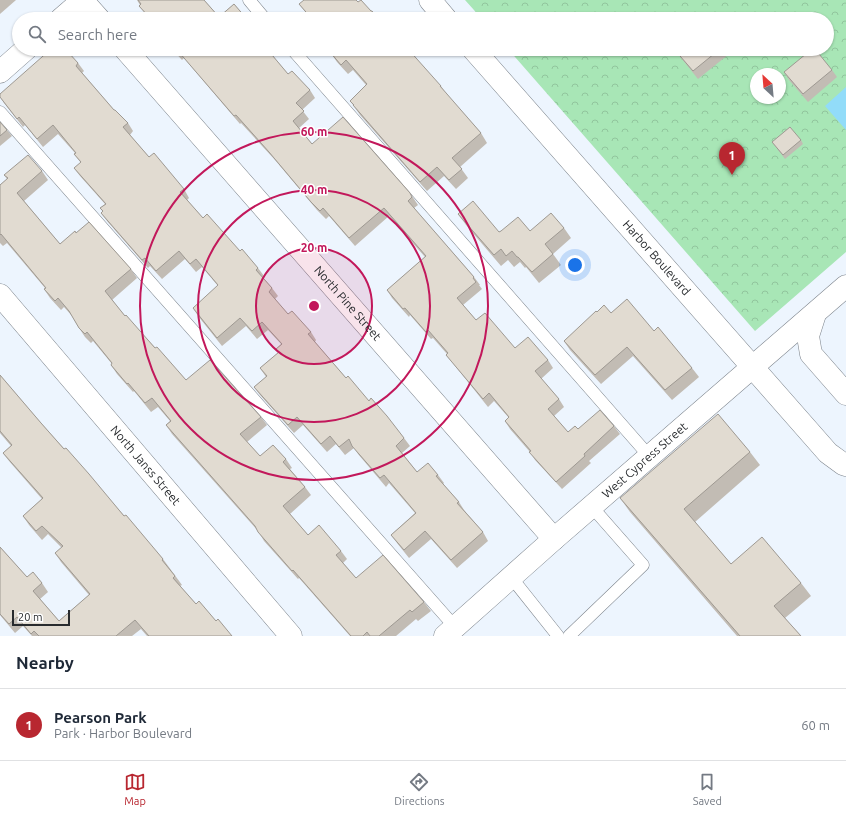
<!DOCTYPE html>
<html lang="en">
<head>
<meta charset="utf-8">
<style>
	body { margin:0; font-family:Ubuntu,sans-serif; background:#f6f6f7; color:#1f2937 }
	.compass { position:absolute; left:750px; top:68px; width:36px; height:36px; border-radius:50%; background:#fff; box-shadow:0 1px 3px #0004; rotate:334deg }
	.scale { position:absolute; left:12px; bottom:10px; width:58px; box-sizing:border-box; padding-left:4px; border:2px solid #282b2e; border-top:0; font-size:11px; line-height:14px; white-space:nowrap; color:#282b2e; -webkit-text-stroke:3px #fff; paint-order:stroke }
	.you { position:absolute; left:575px; top:265px; width:14px; height:14px; margin:-10px; border:3px solid #fff; border-radius:50%; background:#1a73e8; box-shadow:0 0 0 6px #1a73e833 }
	.badge { display:grid; place-items:center; width:26px; height:26px; border-radius:50%; background:#b82730; color:#fff; font-size:13px; font-weight:700 }
	.pin { position:absolute; translate:-50% -33px; filter:drop-shadow(0 1px 2px #0008) }
	.pin::after { content:''; position:absolute; top:21px; width:14px; height:12px; background:inherit; clip-path:polygon(0 0,100% 0,50% 100%) }
	.list { margin:0; padding:0; list-style:none }
	h2 { display:flex; justify-content:space-between; align-items:center; height:52px; margin:0; padding:0 16px; font-size:17px }
	h2 small { font-size:13px; font-weight:400; color:#747a83 }
	.list li { display:grid; grid-template-columns:26px 1fr auto; gap:12px; align-items:center; box-sizing:border-box; height:72px; padding:0 16px; border-top:1px solid #e0e1e3 }
	.list b { display:block; font-size:15px; white-space:nowrap }
	.list p { margin:0; font-size:13px; white-space:nowrap; color:#747a83 }
	.list em { font-size:13px; font-style:normal; color:#747a83 }
	.icon { flex:none; width:22px; height:22px; fill:none; stroke:currentColor; stroke-width:2; stroke-linecap:round; stroke-linejoin:round }
	.map { position:relative; flex:none; width:846px; height:636px; overflow:hidden }
	.search { position:absolute; background:#fff; box-shadow:0 1px 3px #0004; left:12px; right:12px; top:12px; height:44px; display:flex; align-items:center; gap:10px; box-sizing:border-box; padding:0 14px; border-radius:22px; color:#747a83; font-size:15px }
	.sheet { height:124px; background:#fff }
	nav { display:flex; justify-content:space-around; align-items:center; box-sizing:border-box; height:56px; border-top:1px solid #e0e1e3; background:#fff; font-size:11px; color:#747a83 }
	nav a { display:grid; justify-items:center; gap:2px }
	nav .on { color:#b82730 }
	.map>svg:first-child { display:block }
</style>
</head>
<body>
<div class="map">
<svg width="846" height="636" viewBox="0 0 846 636">
	<defs>
		<pattern id="park-crowns" width="20" height="18" patternUnits="userSpaceOnUse"><rect width="20" height="18" fill="#a8e6b6"/><path d="M2 6a3 3 0 1 1 6 0M12 15a3 3 0 1 1 6 0" fill="none" stroke="#91c59d"/></pattern>
	</defs>
	<rect width="100%" height="100%" fill="#edf5fe"/>
	<path fill="url(#park-crowns)" fill-rule="evenodd" d="M465 0H846V252L755 331 508 49H827V19H482ZM756 74H780V98H756Z"/>
	<path fill="#92dcf9" d="M846 87V130L825 106Z"/>
	<g fill="none" stroke-linecap="round" stroke-linejoin="round">
		<g stroke="#7d848c" stroke-width="13">
			<g id="lane">
				<path d="M249 0 265 19"/>
				<path d="M292 49 650 457"/>
				<path d="M0 112 455 627"/>
				<path d="M511 577 558 636"/>
				<path d="M569 636 643 565 592 507"/>
			</g>
		</g>
		<g stroke="#7d848c" stroke-width="23">
			<g id="street">
				<path d="M82 0 99 19"/>
				<path id="s1" d="M125 49 554 539"/>
				<path id="s2" d="M0 295 291 636"/>
				<path id="s3" d="M445 636 554 539 846 286"/>
			</g>
		</g>
		<g stroke="#7d848c" stroke-width="23">
			<g id="secondary">
				<path d="M61 19 83 0"/>
				<path d="M0 72 26 49"/>
			</g>
		</g>
		<g stroke="#7d848c" stroke-width="23">
			<g id="primary">
				<path d="M430 0 446 19"/>
				<path id="s4" d="M473 49 828 453 843 464 846 465"/>
				<path d="M815 314 808 336 811 354 846 394"/>
			</g>
		</g>
		<use href="#lane" stroke="#fff" stroke-width="12"/>
		<use href="#street" stroke="#fff" stroke-width="22"/>
		<use href="#secondary" stroke="#fff" stroke-width="22"/>
		<use href="#primary" stroke="#fff" stroke-width="22"/>
	</g>
	<g fill="#c2bcb4">
		<path d="M0 0H16L0 14Z"/>
		<path d="M137 0H204L219 17 234 4 247 19H150L139 6 140 5Z"/>
		<path d="M358 2 371 11 379 19H311L299 4Z"/>
		<path d="M172 49H267L288 74 310 90 315 98 302 110 309 119 299 128 312 144 410 193 418 205 414 208 474 277 480 285H479L482 289 463 305 476 320 515 348 548 360 553 368 541 379 559 399 564 407 554 416 568 432 578 429 614 426 620 434 589 461 591 463 562 489 535 460 530 452 510 429 505 421 509 418 494 401 488 407 452 362 446 355 447 354 433 338 431 339 410 315 409 317 392 298 387 290 425 257 389 216 355 246 329 216 326 219 317 210 275 160 241 123 240 124 184 58 182 60Z"/>
		<path d="M674 49H725L729 54 698 79Z"/>
		<path d="M330 52 441 86 447 95 481 133 487 143 460 167 468 178 456 189 444 176 427 191 360 115 353 105 350 101 366 85 353 70 348 74 337 62Z"/>
		<path d="M66 54 78 63 84 71 82 73 114 110 128 123 133 131 130 135 149 157 184 189 189 198 187 200 203 218 240 251 258 268 264 276 263 278 272 288 278 296 275 299 288 314 311 332 316 340 315 342 346 378 404 438 410 446 402 453 417 472 438 475 444 483 443 484 459 502 464 510 483 532 488 541 457 568 431 539 409 558 397 543 391 535 415 513 389 483 386 487 358 454 354 448 345 455 336 444 327 452 303 425 294 433 260 395 254 387 266 377 260 368 278 353 276 349 281 344 268 330 257 339 246 326 222 346 198 316 193 308 218 286 202 267 196 272 185 259 162 279 150 266 148 268 107 221 101 213 103 212 100 208 105 204 80 176 74 168 81 163 74 154 75 153 58 134 43 147 25 125 23 127 4 103 0 97Z"/>
		<path d="M832 70 837 77 808 102 789 80 784 72Z"/>
		<path d="M0 122 7 130 12 136 0 146Z"/>
		<path d="M801 140 803 144 785 159 772 142Z"/>
		<path d="M42 171 48 180 24 201 60 244 76 233 131 269 137 278 112 300 125 316 186 380 261 417 267 425 247 442 260 456 286 459 292 468 290 469 305 487 311 495 290 514 308 535 341 551 347 559 343 563 356 578 424 602 431 611 418 621 416 619 396 636H350L299 578 298 579 264 541 258 531 172 434 166 425 170 421 158 407 151 412 134 391 133 392 117 374 111 365 112 364 93 341 91 343 85 337 79 328 72 316 64 307 61 310 50 298 44 289 45 288 7 243 3 246 0 243V185L7 179 4 175Z"/>
		<path d="M458 214 499 232 501 231H530L564 228 571 238 553 254 561 265 539 283 526 267 525 268 520 262 514 267 508 260 501 266 466 225Z"/>
		<path d="M597 312 611 313 654 331 692 368 699 377 672 400 633 356 601 384 570 350 564 341Z"/>
		<path d="M0 375 41 423 163 559 182 585 180 586 196 604 216 621 232 636H147L141 629 132 636H32L23 626 15 633 0 615V547L27 577 42 583 48 592 40 599 59 621 89 595 61 562 55 553 62 548 48 534 42 540 29 525 23 516 42 499 9 461 3 453 11 446 0 433Z"/>
		<path d="M750 452 760 465 695 522 731 564 801 583 811 596 785 618 801 636H737L630 512 620 498Z"/>
	</g>
	<g fill="#e1dbd1" stroke="#9e9992">
		<path d="M138 0H204L219 17 234 4 246 18 245 19H150V18L139 6 141 4Z"/>
		<path d="M304 0H356L358 2 361 0 371 11H372L379 19H312L299 4Z"/>
		<path d="M51 49H61L66 54 68 52 78 63 76 66 114 110H115L128 123 123 127 149 157 154 153 184 189 180 192 203 218 207 214 240 251 242 249 258 268 256 270 272 288 269 292 288 314 292 311 311 332 308 334 346 378 348 376 369 401 371 398 387 416 404 438 396 446 417 472 428 463 438 475 436 476 459 502 457 503 483 532 451 560 425 531 404 550 391 535 416 513 384 475 380 478 352 446 349 439 339 447 330 436 321 444 297 417 288 425 254 387 267 376 260 368 279 352 276 349 282 344 262 322 252 331 240 318 217 338 193 308 218 285 196 259 190 264 179 251 156 271 145 258 142 260 101 213 103 211 100 208 106 204 74 168 81 162 74 154 76 153 53 125 37 139 19 117 17 119 0 97V94Z"/>
		<path d="M173 49H267L288 74 292 71 310 90 296 103 304 111 293 121 312 144 343 117 410 193 412 197 408 201 474 277 473 278 476 282 457 298 476 320 485 313 515 348 528 337 548 360 535 371 559 399 548 409 568 432 575 426 578 429 600 410 614 426 584 454 585 456 556 482 529 452 531 451 505 421 509 417 489 393 483 399 446 355 448 353 428 330 426 332 405 308 403 309 387 290 426 256 384 208 349 238 323 208 320 211 311 202 269 152 236 115 234 116 178 51 176 52Z"/>
		<path d="M334 49H406V50L408 49 441 86H440L481 133 452 158 462 169 449 180 437 167 420 182 353 105H354L350 101 367 84 346 60 341 65 330 52Z"/>
		<path d="M674 49H720L693 71Z"/>
		<path d="M812 49H815L832 70 803 94 784 72Z"/>
		<path d="M0 122 7 130 0 136Z"/>
		<path d="M790 127 801 140 783 155 772 142Z"/>
		<path d="M28 155 42 171 17 193 60 244 75 231 76 233 89 222 131 269 105 291 125 316 126 315 155 348 157 347 186 380 210 360 261 417 240 434 260 456 273 445 286 459 283 462 305 487 283 506 308 535 319 525 341 551 336 555 356 578 383 555 424 602 412 612 410 610 379 636H370L367 632 363 636H351L293 570 292 571 258 532 255 526 166 425 171 421 152 398 145 403 128 383 127 384 111 365 112 363 87 332 85 334 79 328 69 311 58 298 55 301 44 289 46 288 1 234 0 235V185L8 178 4 175Z"/>
		<path d="M473 201 499 232 501 231 518 217 530 231 551 213 564 228 545 244 553 254 532 272 518 257H517L512 251 506 256 501 249 494 255 458 214Z"/>
		<path d="M627 299 654 331 658 327 692 368 665 390 627 347 595 375 564 341 596 311 597 312 604 305 611 313Z"/>
		<path d="M0 375 41 423 64 449 66 448 89 474 124 516 126 515 163 559 162 560 175 576 173 578 196 604 199 601 216 621 218 619 232 636H149L135 620 116 636H39L34 631 31 634 17 617 9 624 0 614V547L27 577 33 572 42 583 33 591 59 621 90 594 55 553 63 546 42 526 36 531 23 516 43 498 3 453 12 445 0 431Z"/>
		<path d="M718 414 750 452 684 509 731 564 762 537 801 583 774 606 801 636H740L620 498Z"/>
	</g>
	<circle cx="314" cy="306" r="58" fill="#c2185b" fill-opacity=".12"/>
	<g fill="none" stroke="#c2185b" stroke-width="2">
		<circle cx="314" cy="306" r="58"/>
		<circle cx="314" cy="306" r="116"/>
		<circle cx="314" cy="306" r="174"/>
	</g>
	<g text-anchor="middle" stroke-width="3" stroke-linejoin="round" paint-order="stroke">
		<g font-size="12" fill="#282b2e" stroke="#fff">
			<text dy="4" stroke="none"><textPath href="#s4" startOffset="278">Harbor Boulevard</textPath></text>
			<text dy="4" stroke="none"><textPath href="#s1" startOffset="338">North Pine Street</textPath></text>
			<text dy="4" stroke="none"><textPath href="#s3" startOffset="266">West Cypress Street</textPath></text>
			<text dy="4" stroke="none"><textPath href="#s2" startOffset="224">North Janss Street</textPath></text>
		</g>
	</g>
	<circle cx="314" cy="306" r="6" fill="#c2185b" stroke="#fff" stroke-width="2"/>
	<g font-size="12" text-anchor="middle" font-weight="bold" fill="#c2185b" stroke="#fff" stroke-width="3" stroke-linejoin="round" paint-order="stroke">
		<text x="314" y="136">60 m</text>
		<text x="314" y="194">40 m</text>
		<text x="314" y="252">20 m</text>
	</g>
</svg>
<svg class="compass" viewBox="-18 -18 36 36"><path d="M0-13l5 13h-10z" fill="#e53935"/><path d="M0 13l5-13h-10z" fill="#747a83"/></svg>
<div class="scale">20 m</div>
<div class="you"></div>
<div class="pin badge" style="left:732px;top:175px">1</div>
<div class="search"><svg class="icon" aria-label="search" viewBox="0 0 24 24"><circle cx="10" cy="10" r="6"/><path d="M15 15l6 6"/></svg>Search here</div>
</div>
<section class="sheet">
<h2>Nearby<small></small></h2>
<ul class="list">
<li><span class="badge">1</span><div><b>Pearson Park</b><p>Park · Harbor Boulevard</p></div><em>60 m</em></li>
</ul>
</section>
<nav>
<a class="on"><svg class="icon" aria-label="map" viewBox="0 0 24 24"><path d="M3 6l6-2 6 2 6-2v14l-6 2-6-2-6 2zM9 4v14M15 6v14"/></svg>Map</a>
<a><svg class="icon" aria-label="directions" viewBox="0 0 24 24"><path d="M12 3l9 9-9 9-9-9zM9 14v-3h6M13 9l2 2-2 2"/></svg>Directions</a>
<a><svg class="icon" aria-label="saved" viewBox="0 0 24 24"><path d="M7 4h10v16l-5-4-5 4z"/></svg>Saved</a>
</nav>
</body>
</html>
